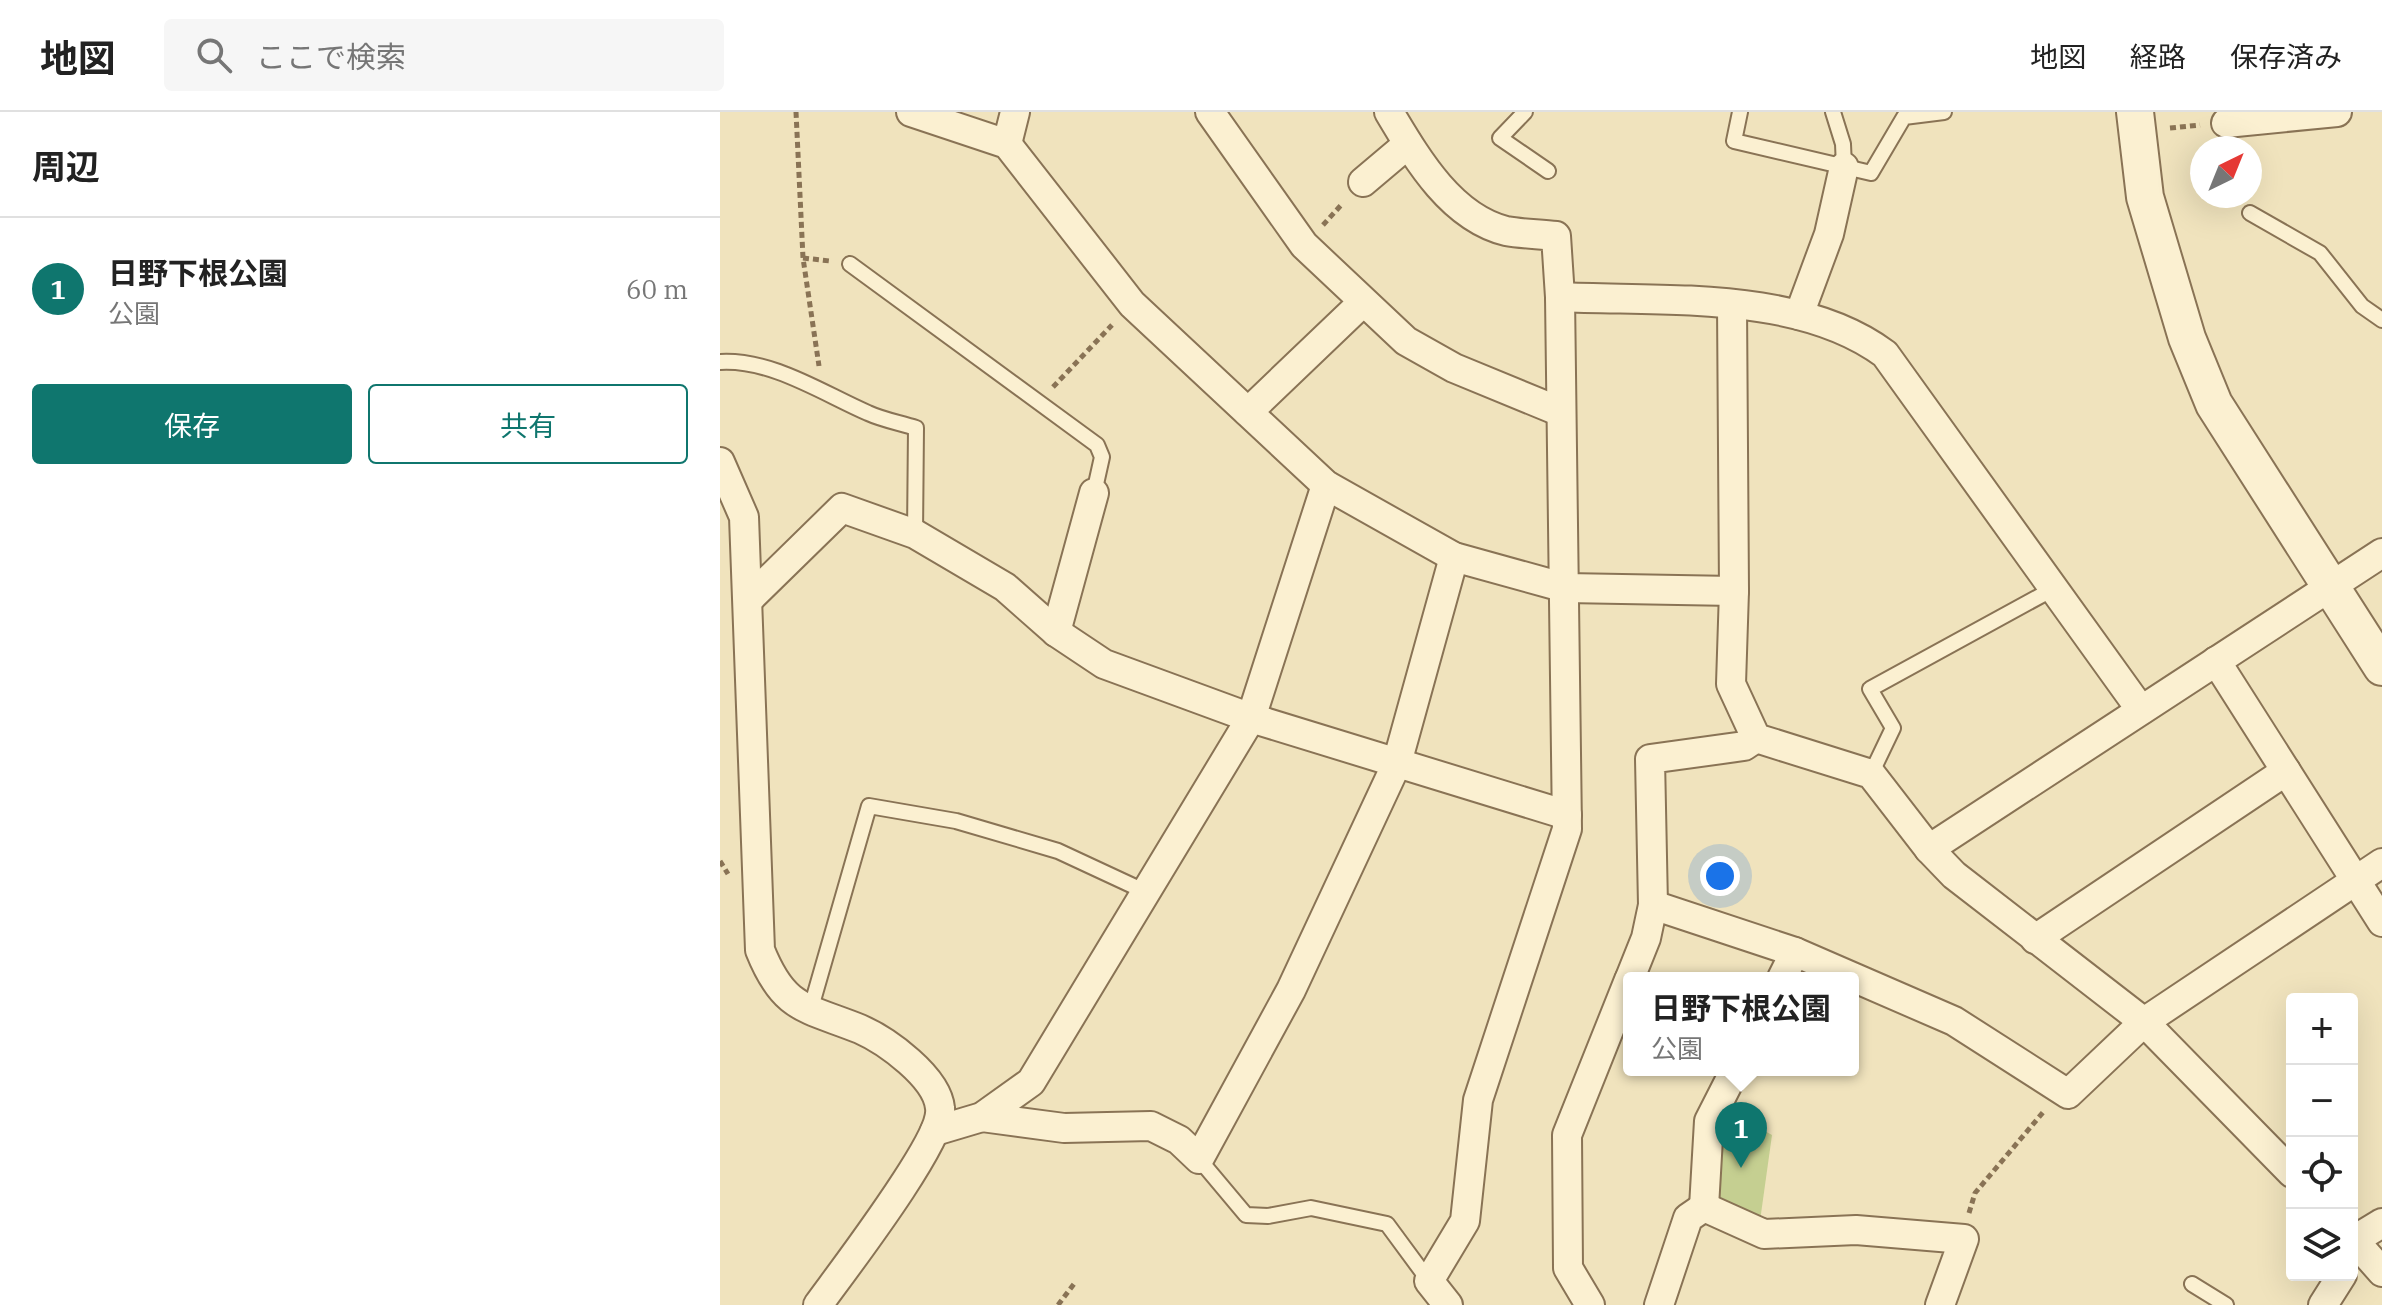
<!DOCTYPE html>
<html lang="ja">
<head>
<meta charset="utf-8">
<style>
	body { margin:0; font-family:"IBM Plex Serif","Noto Sans JP",serif; background:#f6f6f6; color:#222 }
	.controls { position:absolute; right:24px; bottom:24px; display:grid; overflow:hidden; border-radius:8px; box-shadow:0 8px 32px #0002 }
	.controls button { width:72px; height:72px; display:grid; place-items:center; padding:0; border:0; border-bottom:2px solid #e0e0e0; background:#fff; color:#222; font:40px sans-serif }
	.compass { position:absolute; left:1470px; top:24px; width:72px; height:72px; border-radius:50%; background:#fff; box-shadow:0 8px 32px #0002; rotate:43deg }
	.you { position:absolute; left:1000px; top:764px; width:28px; height:28px; margin:-20px; border:6px solid #fff; border-radius:50%; background:#1a73e8; box-shadow:0 0 0 12px #1a73e833 }
	.badge { display:grid; place-items:center; width:52px; height:52px; border-radius:50%; background:#0f766e; color:#fff; font-size:26px; font-weight:700 }
	.pin { position:absolute; translate:-50% -66px; filter:drop-shadow(0 2px 4px #0008) }
	.pin::after { content:''; position:absolute; top:42px; width:28px; height:24px; background:inherit; clip-path:polygon(0 0,100% 0,50% 100%) }
	.popup { position:absolute; left:903px; top:860px; width:236px; height:104px; box-sizing:border-box; display:grid; place-content:center; border-radius:8px; background:#fff; filter:drop-shadow(0 2px 6px #0005); font-size:26px; white-space:nowrap; color:#767676 }
	.popup b { font-size:30px; color:#222 }
	.popup::after { content:''; position:absolute; left:50%; top:100%; margin-left:-16px; border:16px solid transparent; border-top-color:#fff }
	.list { margin:0; padding:0; list-style:none }
	h2 { display:flex; justify-content:space-between; align-items:center; height:104px; margin:0; padding:0 32px; font-size:34px }
	h2 small { font-size:26px; font-weight:400; color:#767676 }
	.list li { display:grid; grid-template-columns:52px 1fr auto; gap:24px; align-items:center; box-sizing:border-box; height:144px; padding:0 32px; border-top:2px solid #e0e0e0 }
	.list b { display:block; font-size:30px; white-space:nowrap }
	.list p { margin:0; font-size:26px; white-space:nowrap; color:#767676 }
	.list em { font-size:26px; font-style:normal; color:#767676 }
	.actions { display:flex; gap:16px; padding:24px 32px }
	.actions a { flex:1; padding:18px 0; border:2px solid #0f766e; border-radius:8px; text-align:center; font-size:28px; color:#0f766e }
	.actions .main { background:#0f766e; color:#fff }
	.icon { flex:none; width:44px; height:44px; fill:none; stroke:currentColor; stroke-width:2; stroke-linecap:round; stroke-linejoin:round }
	.map { position:relative; flex:none; width:1662px; height:1193px; overflow:hidden }
	header { display:flex; align-items:center; gap:48px; box-sizing:border-box; height:112px; padding:0 40px; background:#fff; border-bottom:2px solid #e0e0e0 }
	header strong { font-size:38px }
	nav { display:flex; gap:44px; margin-inline-start:auto; font-size:28px }
	.search { width:560px; height:72px; background:#f6f6f6; display:flex; align-items:center; gap:20px; box-sizing:border-box; padding:0 28px; border-radius:8px; color:#767676; font-size:30px }
	main { display:flex }
	aside { flex:1; background:#fff }
	.map>svg:first-child { display:block }
</style>
</head>
<body>
<header>
<strong>地図</strong>
<div class="search"><svg class="icon" aria-label="search" viewBox="0 0 24 24"><circle cx="10" cy="10" r="6"/><path d="M15 15l6 6"/></svg>ここで検索</div>
<nav><a>地図</a><a>経路</a><a>保存済み</a></nav>
</header>
<main>
<aside>
<h2>周辺<small></small></h2>
<ul class="list">
<li><span class="badge">1</span><div><b>日野下根公園</b><p>公園</p></div><em>60 m</em></li>
</ul>
<div class="actions"><a class="main">保存</a><a>共有</a></div>
</aside>
<div class="map">
<svg width="1662" height="1193" viewBox="0 0 1662 1193">
	<rect width="100%" height="100%" fill="#f0e3bd"/>
	<path fill="#c5cf91" d="M1005 997 1052 1023 1040 1109 992 1089Z"/>
	<g fill="none" stroke-linecap="round" stroke-linejoin="round">
		<g stroke="#897355" stroke-width="18">
			<g id="service">
				<path d="M805 0 780 26 828 59"/>
				<path d="M1020 0 1014 29 1151 61 1184 5 1224 0"/>
				<path d="M1113 0 1123 32 1124 55"/>
				<path d="M1530 101 1600 141 1642 194 1662 208"/>
				<path d="M130 152 377 333 382 345 374 381"/>
				<path d="M0 250C52 247 102 281 148 301 163 308 181 311 196 316L195 422"/>
				<path d="M1151 662 1173 616 1150 577 1331 478"/>
				<path d="M90 899 149 694 236 709 338 739 424 779"/>
				<path d="M479 1047 526 1103 548 1104 591 1096 667 1112 709 1169"/>
				<path d="M1472 1172 1506 1193"/>
			</g>
		</g>
		<g stroke="#897355" stroke-width="32">
			<g id="minor">
				<path d="M191 0 287 32 412 192 606 373 734 445 846 476 1014 479"/>
				<path d="M490 0 584 133 686 229 734 256 841 300"/>
				<path d="M669 0C696 45 730 105 786 119 802 122 820 122 836 124L840 185 847 717 758 988 745 1109 709 1169 728 1193"/>
				<path d="M1506 11 1617 0"/>
				<path d="M287 32 295 0"/>
				<path d="M643 70 688 32"/>
				<path d="M840 185C943 190 1079 178 1165 242L1421 598"/>
				<path d="M1012 193 1014 479 1011 572 1036 626 1151 662 1209 737 1234 763 1424 910 1572 1061"/>
				<path d="M1079 203 1109 122 1124 55"/>
				<path d="M528 300 642 191"/>
				<path d="M0 350 24 405 40 838C64 898 85 895 140 917 167 929 217 965 220 996 224 1028 121 1161 98 1193"/>
				<path d="M29 487 122 396 195 422 285 475 336 520 384 552 531 606 847 703"/>
				<path d="M336 520 374 381"/>
				<path d="M1496 549 1662 810"/>
				<path d="M1209 737 1662 441"/>
				<path d="M933 793 1075 840 1234 909 1348 982 1424 910 1662 751"/>
				<path d="M1315 827 1566 659"/>
				<path d="M910 866 926 826 933 793 930 647 1024 634 1036 626"/>
				<path d="M1062 866 1075 840"/>
				<path d="M262 1005 344 1016 431 1014 459 1028 479 1047 571 878 677 651 734 445"/>
				<path d="M215 1019 262 1005 311 970 531 606 606 373"/>
				<path d="M984 1095 989 1009 1015 958"/>
				<path d="M1632 1126 1662 1160"/>
				<path d="M1634 1128 1662 1111"/>
				<path d="M870 1193 848 1156 847 1023 909 868"/>
				<path d="M939 1193 968 1106 984 1095 1044 1122 1136 1118 1244 1127 1220 1193"/>
				<path d="M1603 1193 1622 1163"/>
			</g>
		</g>
		<g stroke="#897355" stroke-width="40">
			<path id="tertiary" d="M1415 0 1425 85 1467 226 1494 292 1662 555"/>
		</g>
		<g stroke="#897355" stroke-width="5" stroke-dasharray="6 4" stroke-linecap="butt">
			<path d="M76 0 83 146 99 254"/>
			<path d="M1450 16 1480 13"/>
			<path d="M603 113 623 91"/>
			<path d="M83 146 110 149"/>
			<path d="M333 275 392 213"/>
			<path d="M0 749 8 762"/>
			<path d="M1249 1101 1255 1081 1325 998"/>
			<path d="M338 1193 354 1172"/>
		</g>
		<use href="#service" stroke="#fbf0d1" stroke-width="14"/>
		<use href="#minor" stroke="#fbf0d1" stroke-width="28"/>
		<use href="#tertiary" stroke="#fbf0d1" stroke-width="36"/>
	</g>
</svg>
<div class="controls">
<button>+</button>
<button>−</button>
<button><svg class="icon" aria-label="locate" viewBox="0 0 24 24"><circle cx="12" cy="12" r="6"/><path d="M12 2v4M12 18v4M2 12h4M18 12h4"/></svg></button>
<button><svg class="icon" aria-label="layers" viewBox="0 0 24 24"><path d="M12 4l9 5-9 5-9-5zM3 14l9 5 9-5"/></svg></button>
</div>
<svg class="compass" viewBox="-18 -18 36 36"><path d="M0-13l5 13h-10z" fill="#e53935"/><path d="M0 13l5-13h-10z" fill="#767676"/></svg>
<div class="you"></div>
<div class="pin badge" style="left:1021px;top:1056px">1</div>
<div class="popup"><b>日野下根公園</b>公園</div>
</div>
</main>
</body>
</html>
